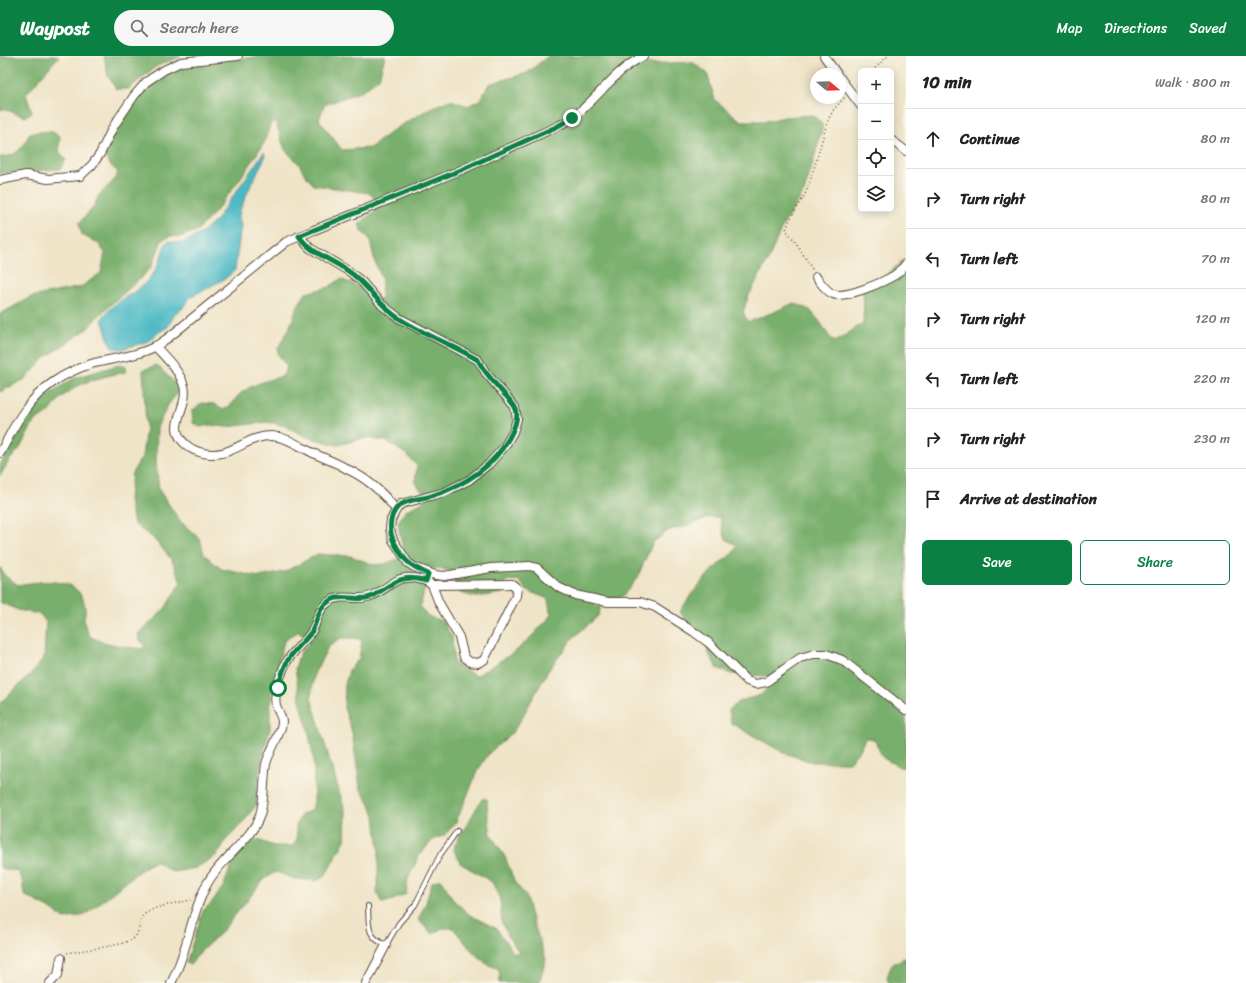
<!DOCTYPE html>
<html lang="en">
<head>
<meta charset="utf-8">
<style>
	body { margin:0; font-family:Sriracha,sans-serif; background:#f6f6f6; color:#222 }
	.controls { position:absolute; right:12px; top:12px; display:grid; overflow:hidden; border-radius:6px; box-shadow:0 2px 10px #0003 }
	.controls button { width:36px; height:36px; display:grid; place-items:center; padding:0; border:0; border-bottom:1px solid #e0e0e0; background:#fff; color:#222; font:20px sans-serif }
	.compass { position:absolute; left:810px; top:12px; width:36px; height:36px; border-radius:50%; background:#fff; box-shadow:0 2px 10px #0003; rotate:109deg }
	.stop { position:absolute; width:12px; height:12px; margin:-9px; border:3px solid #0b8043; border-radius:50%; background:#fff }
	.stop.end { background:#0b8043; border-color:#fff; box-shadow:0 1px 4px #0008 }
	.list { margin:0; padding:0; list-style:none }
	h2 { display:flex; justify-content:space-between; align-items:center; height:52px; margin:0; padding:0 16px; font-size:17px }
	h2 small { font-size:13px; font-weight:400; color:#767676 }
	.list li { display:grid; grid-template-columns:26px 1fr auto; gap:12px; align-items:center; box-sizing:border-box; height:60px; padding:0 16px; border-top:1px solid #e0e0e0 }
	.list b { display:block; font-size:15px; white-space:nowrap }
	.list em { font-size:13px; font-style:normal; color:#767676 }
	.actions { display:flex; gap:8px; padding:12px 16px }
	.actions a { flex:1; padding:9px 0; border:1px solid #0b8043; border-radius:6px; text-align:center; font-size:14px; color:#0b8043 }
	.actions .main { background:#0b8043; color:#fff }
	.icon { flex:none; width:22px; height:22px; fill:none; stroke:currentColor; stroke-width:2; stroke-linecap:round; stroke-linejoin:round }
	.map { position:relative; flex:none; width:906px; height:927px; overflow:hidden }
	header { display:flex; align-items:center; gap:24px; box-sizing:border-box; height:56px; padding:0 20px; background:#0b8043; color:#fff }
	header strong { font-size:19px }
	nav { display:flex; gap:22px; margin-inline-start:auto; font-size:14px }
	.search { width:280px; height:36px; background:#f6f6f6; display:flex; align-items:center; gap:10px; box-sizing:border-box; padding:0 14px; border-radius:22px; color:#767676; font-size:15px }
	main { display:flex }
	aside { flex:1; background:#fff }
	.map>svg:first-child { display:block }
</style>
</head>
<body>
<header>
<strong>Waypost</strong>
<div class="search"><svg class="icon" aria-label="search" viewBox="0 0 24 24"><circle cx="10" cy="10" r="6"/><path d="M15 15l6 6"/></svg>Search here</div>
<nav><a>Map</a><a>Directions</a><a>Saved</a></nav>
</header>
<main>
<div class="map">
<svg width="906" height="927" viewBox="0 0 906 927">
	<rect width="100%" height="100%" fill="#fbf7ec"/>
	<filter id="ink" filterUnits="userSpaceOnUse"><feTurbulence type="fractalNoise" baseFrequency=".025" numOctaves="2"/><feDisplacementMap in="SourceGraphic" scale="8" xChannelSelector="R" yChannelSelector="G"/><feConvolveMatrix kernelMatrix="1 2 1 2 8 2 1 2 1" color-interpolation-filters="sRGB"/></filter>
	<filter id="wash" filterUnits="userSpaceOnUse"><feTurbulence type="fractalNoise" baseFrequency=".012" numOctaves="4" result="noise"/><feDisplacementMap in="SourceGraphic" scale="16" xChannelSelector="R" yChannelSelector="G"/><feGaussianBlur stdDeviation="0.9" result="paint"/><feColorMatrix in="noise" values="0 0 0 0 0 0 0 0 0 0 0 0 0 0 0 0 0 1.4 0 .05"/><feComposite in="paint" operator="in"/></filter>
	<g filter="url(#wash)">
		<rect width="100%" height="100%" fill="#efe4c7"/>
		<g fill="#79af6c" stroke="#5a6c45">
			<path d="M0 0H59L26 38 32 56 25 61 4 53 0 54Z"/>
			<path d="M104 0H181L157 10 128 33H116L108 20Z"/>
			<path d="M264 0H385L379 22 360 36 324 49 319 64 342 94 370 92 392 75 430 52 450 44 468 50 481 43 489 28 527 17 548 0H638L647 8 692 6 707 17 715 44 741 65H767L785 61 813 59 823 69 811 114 804 136 783 169 768 204 748 241 743 256 748 266 774 256 794 247 810 254 820 266 831 283 837 285 863 267 864 245 862 231 884 221 903 205 906 206V712L900 711 883 702 874 683 865 682 860 694 849 706H812L784 697 731 667 729 654 740 645 761 639 773 626 767 620 731 618 717 612 709 598 701 576 686 564 680 556C690 539 703 523 718 509 726 501 733 501 737 489L727 484 723 475 720 461H709L687 470 669 474 653 486 637 522 623 540 610 543 595 541 594 549 601 551 598 560 573 582 548 615 520 665 512 677 489 697 478 714 456 766 445 779 433 784 420 798 408 823 406 838 393 844 382 847 377 837 379 794 375 759 368 745 360 732 352 676 344 652 345 628 349 614 359 603 362 584 354 582H341L328 591 314 618 311 642 346 758 345 784 325 820 316 825 295 823 276 816 266 821 223 874 200 896 190 909 186 907 203 855 212 846 223 831 235 801 256 783 273 790H293L297 783 296 770 301 759 312 754 314 745V705L308 673 300 644 295 612 300 597 309 587 299 575 284 585 273 625 270 651V673L265 690 259 716 256 749 242 768 226 784 217 799 196 812 173 816 155 805 139 815 85 859 65 863 49 852 24 839 22 824 17 815 0 812V647L34 615 44 601 46 566 40 558 18 554 0 546V511L4 519 18 529C41 525 81 519 85 551 86 563 81 561 87 574 88 576 89 579 90 580 101 588 127 591 141 593L145 590 139 583 138 578 155 563 166 551 181 526 172 504 153 482 134 468 129 444 132 417 142 401 146 371 143 314 157 309 177 329 179 335 168 349 157 371 156 406 159 434 180 465 200 483 204 498 221 513 259 521 284 516 318 498 350 500 375 509 385 508 400 502 413 516 416 526 425 532 420 551 427 560 442 565 452 581 454 608 476 620 516 595 532 580 551 560 548 543 526 534 519 524 506 525 502 537 476 541 460 537 448 514C409 511 403 504 398 466L406 454 422 447 426 439 415 427 417 410 406 398 386 385 365 382 337 389 307 381 285 370 268 366 226 371 210 369 200 371 193 367 192 355 202 347 214 348 223 354C236 348 234 341 244 335 256 327 269 324 283 320L287 311 278 298V292L289 273 298 249 306 237 329 231 341 223 361 232 374 246 381 242 382 224 375 205 369 182 362 176 359 168 376 154 374 142 369 137 314 129 305 119 299 108 285 94 275 64 270 69 264 87 242 120 216 155 198 174 181 181 170 180 162 184 152 210 142 221 97 261 87 273 46 301 25 323 0 336V258L31 241 81 231 101 217 105 197 98 187 82 179 79 167 93 152 99 139 115 123 118 116 108 107 105 99 113 78 144 33 162 18 179 10Z"/>
			<path d="M50 75 60 80 59 95 66 104 60 113 0 117V101C17 101 23 91 30 77Z"/>
			<path d="M119 309 127 311 125 316C102 321 80 325 62 341 51 351 53 358 35 364L20 392 9 405 0 420V409L24 365 43 342 74 322Z"/>
			<path d="M482 743H487L488 759 491 779 505 801 515 827 526 840 530 857 546 903 539 927H499L500 922 499 913 487 908 473 896 453 872H442L433 878C427 875 424 868 418 864L426 847 432 826 441 823 454 845 470 859 497 873 514 898 519 896 509 882 502 867 500 843 492 826 460 807 453 792Z"/>
			<path d="M906 901V927H889L887 921 892 908Z"/>
		</g>
		<path fill="#4cb9c5" stroke="#447272" d="M264 96 265 101 249 133 240 154 239 161 241 169 235 214 226 222 190 241 182 253 175 258 168 271 156 278 149 285 122 293 113 292 110 288 102 263C112 245 135 239 148 224 151 220 155 216 157 211 162 202 161 194 168 185L182 187 200 178 215 166Z"/>
	</g>
	<g filter="url(#ink)">
		<g fill="none" stroke-linecap="round" stroke-linejoin="round">
			<g stroke="#564637" stroke-width="6">
				<path id="lane" d="M368 850C369 869 366 881 386 889L399 867 415 849 440 799 457 775"/>
			</g>
			<g stroke="#564637" stroke-width="10">
				<g id="street">
					<path d="M824 0 837 18"/>
					<path d="M840 22 861 50"/>
					<path d="M891 84 906 95"/>
					<path d="M0 124 26 119 48 123 80 120 92 109 100 98 113 71 134 40 146 26 164 14 181 6 238 0"/>
					<path d="M299 180 310 192 350 216 362 226 382 249 399 262 478 304 486 317 515 351 517 363 513 376 505 390 489 408 469 424 445 436 401 448 396 454 391 464 390 473 393 484 408 507 414 511 435 519 444 520 491 512 530 510 537 512 558 531 575 539 608 546H640L655 551 694 576 709 587 747 625 756 628 766 626 800 602 814 598H826L842 604 906 654"/>
					<path d="M816 221C821 227 826 235 833 238 846 243 883 226 895 219 899 216 903 212 906 208"/>
					<path d="M155 290C165 301 180 315 184 330 190 352 162 372 189 391 193 394 199 396 203 397 233 403 246 379 272 380 287 381 299 390 311 396 323 402 336 406 347 413 366 422 383 436 396 454"/>
					<path d="M0 397C8 383 15 367 25 354 40 332 65 316 91 308 112 302 136 301 156 290 160 288 164 284 168 282L286 186 314 174 359 156 461 114 558 70C563 67 568 65 572 62 598 43 614 14 644 0"/>
					<path d="M426 525 432 529 439 547 459 581 464 601 470 606 478 607 484 604 516 540 517 532 512 528 432 529"/>
					<path d="M50 927 58 919 61 902"/>
					<path d="M171 927C188 896 190 859 207 828 220 803 251 785 260 759 265 742 263 725 266 708 269 695 282 677 282 666 282 660 277 654 276 649 273 638 280 621 284 611 290 596 304 588 312 575 318 564 318 552 330 545 343 537 357 546 371 540 394 530 396 515 426 525L429 518"/>
					<path d="M366 927 386 889"/>
				</g>
			</g>
			<g stroke="#564637" stroke-width="1.5" stroke-dasharray="1 3" stroke-linecap="butt">
				<path d="M872 15 888 0"/>
				<path d="M857 30 861 26"/>
				<path d="M812 213 795 185 786 174C790 158 803 146 808 131 816 108 821 85 829 62L834 53 845 41"/>
				<path d="M67 897C82 894 122 890 133 883 140 878 138 867 142 861 150 850 178 847 191 844"/>
			</g>
			<use href="#lane" stroke="#fff" stroke-width="4"/>
			<use href="#street" stroke="#fff" stroke-width="8"/>
		</g>
	</g>
	<g fill="none" stroke-linecap="round" stroke-linejoin="round" filter="url(#ink)">
		<path stroke="#0b8043" stroke-width="5" d="M278 632C281 622 283 610 290 601 296 592 306 584 312 575 318 563 318 551 331 544 344 537 359 547 373 540 393 528 401 517 426 525L428 518C409 509 404 505 394 486 388 474 389 455 402 448 410 443 422 443 431 440 463 430 492 412 509 382 514 373 520 360 515 351 512 346 508 342 505 339 497 330 489 321 482 311L478 304C453 289 425 279 400 263 380 251 369 230 351 217 334 204 311 198 299 180L461 114 558 70 572 62"/>
	</g>
</svg>
<div class="controls">
<button>+</button>
<button>−</button>
<button><svg class="icon" aria-label="locate" viewBox="0 0 24 24"><circle cx="12" cy="12" r="6"/><path d="M12 2v4M12 18v4M2 12h4M18 12h4"/></svg></button>
<button><svg class="icon" aria-label="layers" viewBox="0 0 24 24"><path d="M12 4l9 5-9 5-9-5zM3 14l9 5 9-5"/></svg></button>
</div>
<svg class="compass" viewBox="-18 -18 36 36"><path d="M0-13l5 13h-10z" fill="#e53935"/><path d="M0 13l5-13h-10z" fill="#767676"/></svg>
<div class="stop" style="left:278px;top:632px"></div>
<div class="stop end" style="left:572px;top:62px"></div>
</div>
<aside>
<h2>10 min<small>Walk · 800 m</small></h2>
<ul class="list">
<li><svg class="icon" aria-label="ahead" viewBox="0 0 24 24"><path d="M12 20V5M6 11l6-6 6 6"/></svg><div><b>Continue</b></div><em>80 m</em></li>
<li><svg class="icon" aria-label="right" viewBox="0 0 24 24"><path d="M7 20v-9h11M14 6l5 5-5 5"/></svg><div><b>Turn right</b></div><em>80 m</em></li>
<li><svg class="icon" aria-label="left" viewBox="0 0 24 24"><path d="M17 20v-9H6M10 6l-5 5 5 5"/></svg><div><b>Turn left</b></div><em>70 m</em></li>
<li><svg class="icon" aria-label="right" viewBox="0 0 24 24"><path d="M7 20v-9h11M14 6l5 5-5 5"/></svg><div><b>Turn right</b></div><em>120 m</em></li>
<li><svg class="icon" aria-label="left" viewBox="0 0 24 24"><path d="M17 20v-9H6M10 6l-5 5 5 5"/></svg><div><b>Turn left</b></div><em>220 m</em></li>
<li><svg class="icon" aria-label="right" viewBox="0 0 24 24"><path d="M7 20v-9h11M14 6l5 5-5 5"/></svg><div><b>Turn right</b></div><em>230 m</em></li>
<li><svg class="icon" aria-label="arrive" viewBox="0 0 24 24"><path d="M6 21V4h12l-3 4 3 4H6"/></svg><div><b>Arrive at destination</b></div></li>
</ul>
<div class="actions"><a class="main">Save</a><a>Share</a></div>
</aside>
</main>
</body>
</html>
